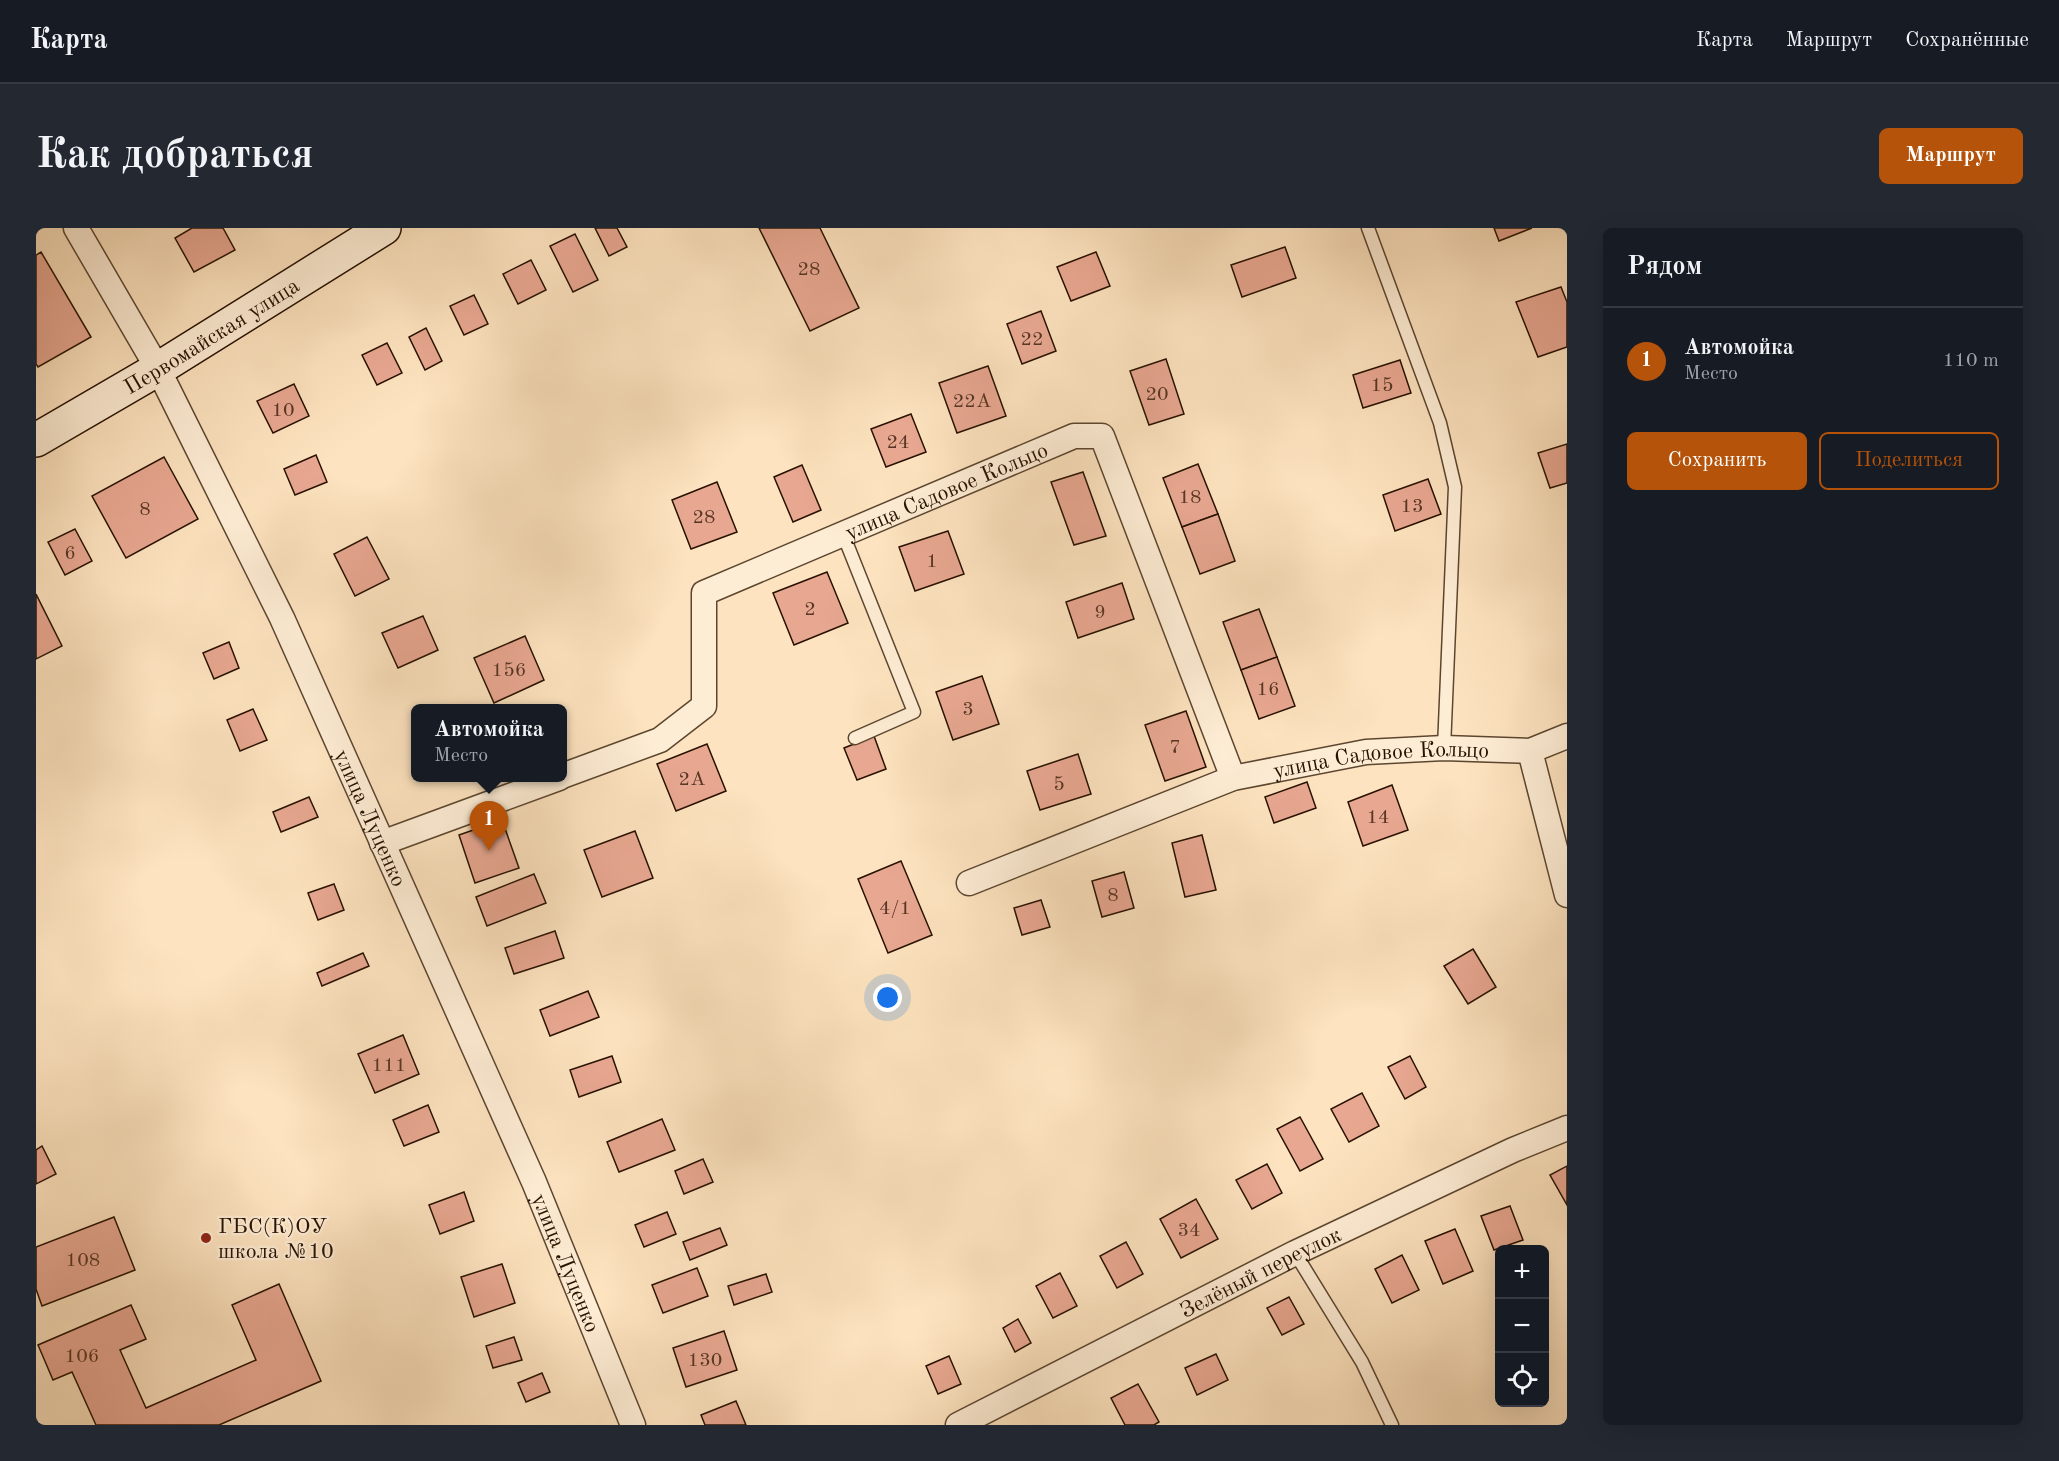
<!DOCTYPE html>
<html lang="ru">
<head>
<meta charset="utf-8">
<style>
	body { margin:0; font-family:"Old Standard TT",serif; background:#242831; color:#f1f3f6 }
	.controls { position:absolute; right:18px; bottom:18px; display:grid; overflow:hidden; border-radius:9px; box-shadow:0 6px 24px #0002 }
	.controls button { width:54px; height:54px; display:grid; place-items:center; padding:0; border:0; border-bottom:2px solid #363941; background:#171b24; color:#f1f3f6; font:30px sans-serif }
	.you { position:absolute; left:852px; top:770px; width:21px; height:21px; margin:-15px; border:4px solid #fff; border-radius:50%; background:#1a73e8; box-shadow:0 0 0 9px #1a73e833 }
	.badge { display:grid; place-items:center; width:39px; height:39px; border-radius:50%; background:#b45309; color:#fff; font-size:20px; font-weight:700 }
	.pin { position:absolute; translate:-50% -50px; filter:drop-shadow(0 2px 3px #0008) }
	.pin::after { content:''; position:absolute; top:32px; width:21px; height:18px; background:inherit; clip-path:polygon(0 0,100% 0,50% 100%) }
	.popup { position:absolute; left:375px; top:476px; width:156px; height:78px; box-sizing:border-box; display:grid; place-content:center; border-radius:9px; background:#171b24; filter:drop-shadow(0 2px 4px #0005); font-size:20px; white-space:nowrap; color:#9ea1a6 }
	.popup b { font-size:22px; color:#f1f3f6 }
	.popup::after { content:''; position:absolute; left:50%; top:100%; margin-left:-12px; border:12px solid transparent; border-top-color:#171b24 }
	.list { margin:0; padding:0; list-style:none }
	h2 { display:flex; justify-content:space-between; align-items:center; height:78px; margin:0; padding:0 24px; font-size:26px }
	h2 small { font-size:20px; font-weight:400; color:#9ea1a6 }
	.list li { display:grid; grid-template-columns:39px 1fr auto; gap:18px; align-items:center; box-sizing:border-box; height:108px; padding:0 24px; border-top:2px solid #363941 }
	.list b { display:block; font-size:22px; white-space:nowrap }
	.list p { margin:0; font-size:20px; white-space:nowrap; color:#9ea1a6 }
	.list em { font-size:20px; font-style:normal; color:#9ea1a6 }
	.actions { display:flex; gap:12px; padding:18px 24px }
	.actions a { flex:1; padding:14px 0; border:2px solid #b45309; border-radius:9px; text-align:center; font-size:21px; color:#b45309 }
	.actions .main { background:#b45309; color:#fff }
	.icon { flex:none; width:33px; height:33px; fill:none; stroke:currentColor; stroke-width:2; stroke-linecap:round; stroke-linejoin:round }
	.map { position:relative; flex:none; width:1531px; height:1197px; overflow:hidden; border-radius:9px }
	header { display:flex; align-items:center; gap:36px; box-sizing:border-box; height:84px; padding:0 30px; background:#171b24; border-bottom:2px solid #363941 }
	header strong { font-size:28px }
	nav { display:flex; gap:33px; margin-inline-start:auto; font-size:21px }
	.intro { display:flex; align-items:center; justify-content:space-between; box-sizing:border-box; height:144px; padding:0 36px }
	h1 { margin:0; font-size:42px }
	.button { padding:15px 27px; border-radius:9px; background:#b45309; color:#fff; font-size:21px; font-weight:700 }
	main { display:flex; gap:36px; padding:0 36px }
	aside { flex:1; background:#171b24; border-radius:9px; box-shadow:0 6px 24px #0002 }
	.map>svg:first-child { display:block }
</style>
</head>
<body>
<header>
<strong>Карта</strong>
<nav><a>Карта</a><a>Маршрут</a><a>Сохранённые</a></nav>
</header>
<div class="intro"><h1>Как добраться</h1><a class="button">Маршрут</a></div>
<main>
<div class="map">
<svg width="1531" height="1197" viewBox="0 0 1531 1197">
	<rect width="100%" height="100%" fill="#fde3bf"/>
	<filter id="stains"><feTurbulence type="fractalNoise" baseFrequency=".00333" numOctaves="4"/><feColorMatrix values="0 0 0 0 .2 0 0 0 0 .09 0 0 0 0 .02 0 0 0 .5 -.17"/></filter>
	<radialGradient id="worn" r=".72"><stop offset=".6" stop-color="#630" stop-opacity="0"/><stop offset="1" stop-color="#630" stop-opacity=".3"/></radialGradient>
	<g fill="#e8a791" stroke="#271100" stroke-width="1.5">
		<path d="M156 0H187L199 22 158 44 139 10Z"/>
		<path d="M559 0H581L591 19 573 28Z"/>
		<path d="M723 0H784L823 80 774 103Z"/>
		<path d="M1458 0H1496L1463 13Z"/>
		<path d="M539 6 562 52 537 64 514 18Z"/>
		<path d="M1249 19 1260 50 1206 69 1195 37Z"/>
		<path d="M5 24 55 109 2 139 0 136V27Z"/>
		<path d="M1060 24 1074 58 1035 73 1021 39Z"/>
		<path d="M495 32 510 62 482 76 467 46Z"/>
		<path d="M1525 59 1531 74V119L1502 129 1480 74Z"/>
		<path d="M438 67 452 96 428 107 414 78Z"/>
		<path d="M1005 83 1020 123 986 136 971 96Z"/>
		<path d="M390 100 406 133 389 142 373 109Z"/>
		<path d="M351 115 366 145 341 157 326 127Z"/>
		<path d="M1130 131 1148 186 1113 197 1094 143Z"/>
		<path d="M1364 132 1375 165 1327 180 1317 147Z"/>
		<path d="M952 138 970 188 921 205 903 155Z"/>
		<path d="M258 156 273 188 237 205 221 173Z"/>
		<path d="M875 186 890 224 850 239 835 201Z"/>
		<path d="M1531 216V255L1514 260 1502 225Z"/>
		<path d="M280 227 291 254 259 267 248 241Z"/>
		<path d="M128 229 162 291 90 330 56 268Z"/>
		<path d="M1162 236 1182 286 1146 299 1127 250Z"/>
		<path d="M766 237 785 282 757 294 738 249Z"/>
		<path d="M1047 244 1070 308 1038 317 1015 254Z"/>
		<path d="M1392 251 1405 286 1359 303 1347 267Z"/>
		<path d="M681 254 701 304 655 321 636 272Z"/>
		<path d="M1182 286 1199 333 1164 346 1146 299Z"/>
		<path d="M39 301 56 333 29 347 12 314Z"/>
		<path d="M912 303 928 346 879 363 863 319Z"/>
		<path d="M331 309 353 351 319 368 298 326Z"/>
		<path d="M791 344 812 395 758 417 737 365Z"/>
		<path d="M1086 355 1098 391 1042 410 1030 374Z"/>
		<path d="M0 366 26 418 0 431Z"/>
		<path d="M1223 381 1241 429 1205 442 1187 394Z"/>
		<path d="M387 388 402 422 362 440 346 405Z"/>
		<path d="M489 408 508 452 458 475 438 430Z"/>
		<path d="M193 414 203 440 178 451 167 425Z"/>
		<path d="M1241 429 1259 478 1223 491 1205 442Z"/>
		<path d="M946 448 963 496 917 512 900 464Z"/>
		<path d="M217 481 231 512 204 523 191 492Z"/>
		<path d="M1150 483 1170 539 1129 553 1109 497Z"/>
		<path d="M838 508 850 541 821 552 808 520Z"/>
		<path d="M671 516 690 563 640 583 621 536Z"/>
		<path d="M1042 526 1055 566 1004 582 991 543Z"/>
		<path d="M1271 554 1280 580 1238 595 1229 569Z"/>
		<path d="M1356 557 1372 602 1327 618 1312 574Z"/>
		<path d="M273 569 282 589 245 604 237 584Z"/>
		<path d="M466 592 483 640 439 655 423 607Z"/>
		<path d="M599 603 617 650 566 669 548 622Z"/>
		<path d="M1166 607 1180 662 1149 669 1136 615Z"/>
		<path d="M865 633 896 707 852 725 822 651Z"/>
		<path d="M1088 644 1098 680 1066 689 1056 653Z"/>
		<path d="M498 646 510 675 451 698 440 669Z"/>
		<path d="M298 656 308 682 282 692 272 665Z"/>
		<path d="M1005 672 1014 699 986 707 978 680Z"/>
		<path d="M519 703 528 730 478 746 469 720Z"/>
		<path d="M1437 721 1460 759 1432 776 1408 738Z"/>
		<path d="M327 725 333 738 286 758 281 745Z"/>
		<path d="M552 763 563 789 514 808 504 782Z"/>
		<path d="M367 807 383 846 339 865 322 826Z"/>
		<path d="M576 828 585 854 543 869 534 842Z"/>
		<path d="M1374 828 1390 859 1369 871 1352 839Z"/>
		<path d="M1326 865 1343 898 1313 914 1295 881Z"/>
		<path d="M392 877 403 904 368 918 357 892Z"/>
		<path d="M1264 889 1287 931 1264 943 1241 901Z"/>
		<path d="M626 891 639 922 583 944 571 914Z"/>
		<path d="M6 918 20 946 0 956V922Z"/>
		<path d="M667 931 677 954 648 966 639 943Z"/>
		<path d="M1231 936 1246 965 1216 981 1200 952Z"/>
		<path d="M1531 938V977L1514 947Z"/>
		<path d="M428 964 438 993 404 1006 393 977Z"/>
		<path d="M1160 971 1182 1011 1145 1030 1124 991Z"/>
		<path d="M1474 978 1487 1012 1458 1022 1445 988Z"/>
		<path d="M631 984 640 1006 608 1019 599 997Z"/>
		<path d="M78 989 99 1042 6 1078 0 1061V1019Z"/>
		<path d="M684 1000 691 1017 654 1032 647 1014Z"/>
		<path d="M1419 1001 1437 1043 1407 1056 1389 1013Z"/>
		<path d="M1090 1014 1107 1046 1081 1060 1064 1028Z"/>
		<path d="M1366 1027 1383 1062 1356 1075 1339 1041Z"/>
		<path d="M466 1036 479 1075 438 1089 425 1049Z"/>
		<path d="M661 1040 672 1068 627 1085 616 1057Z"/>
		<path d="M1024 1045 1041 1078 1017 1090 1000 1058Z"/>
		<path d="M730 1046 736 1064 698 1077 692 1058Z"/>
		<path d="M243 1056 285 1153 183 1197H60L36 1144 17 1152 2 1117 95 1077 110 1111 84 1122 110 1180 220 1132 196 1077Z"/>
		<path d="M1253 1069 1268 1096 1246 1107 1231 1080Z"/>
		<path d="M982 1091 995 1115 979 1124 967 1100Z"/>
		<path d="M688 1103 701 1142 650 1159 637 1120Z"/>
		<path d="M478 1109 486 1132 457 1140 450 1118Z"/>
		<path d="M1180 1126 1192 1152 1161 1167 1149 1140Z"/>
		<path d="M913 1128 925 1156 902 1166 890 1138Z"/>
		<path d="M506 1145 514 1164 490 1174 482 1155Z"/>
		<path d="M1102 1156 1123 1194 1118 1197H1089L1075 1170Z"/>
		<path d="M700 1173 710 1197H669L665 1187Z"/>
	</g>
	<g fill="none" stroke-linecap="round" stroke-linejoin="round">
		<g stroke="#5c4630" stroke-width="15">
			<g id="lane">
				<path d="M1332 0 1404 195 1419 259 1408 520"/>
				<path d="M807 306 878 484 819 510"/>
				<path d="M1259 1025 1326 1134 1356 1197"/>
			</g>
		</g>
		<g stroke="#5c4630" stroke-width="27">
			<g id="street">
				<path id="s1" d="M40 0 122 141 246 390 498 954 597 1197"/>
				<path d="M1494 523 1531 667"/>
				<path id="s2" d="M526 548 624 512 668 478V365L1038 208H1066L1197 550"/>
				<path d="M346 615 523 550"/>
				<path id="s3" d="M933 655 1197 550 1330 524 1408 520 1494 523 1531 508"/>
				<path id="s4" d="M922 1197 1259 1025 1477 922 1531 900"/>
			</g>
		</g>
		<g stroke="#271100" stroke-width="36">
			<g id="secondary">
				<path id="s5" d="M0 212 122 141 348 0"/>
			</g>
		</g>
		<use href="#lane" stroke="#feedd5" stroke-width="12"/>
		<use href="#street" stroke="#feedd5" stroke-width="24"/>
		<use href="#secondary" stroke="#feedd5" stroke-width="33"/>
	</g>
	<circle fill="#8f2418" stroke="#feedd5" stroke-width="2" cx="170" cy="1010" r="6"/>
	<g text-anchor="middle" stroke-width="4.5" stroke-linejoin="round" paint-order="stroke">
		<g font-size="20" fill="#573624">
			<text x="773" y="47">28</text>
			<text x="996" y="117">22</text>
			<text x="1346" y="163">15</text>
			<text x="1121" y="172">20</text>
			<text x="936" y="179">22А</text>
			<text x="247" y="188">10</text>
			<text x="862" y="220">24</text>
			<text x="1154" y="275">18</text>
			<text x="1376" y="284">13</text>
			<text x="109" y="287">8</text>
			<text x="668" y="295">28</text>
			<text x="34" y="331">6</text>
			<text x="896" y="339">1</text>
			<text x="774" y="387">2</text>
			<text x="1064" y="390">9</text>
			<text x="473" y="448">156</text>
			<text x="1232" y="467">16</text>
			<text x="932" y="487">3</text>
			<text x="1139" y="525">7</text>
			<text x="656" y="557">2А</text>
			<text x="1023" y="562">5</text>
			<text x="1342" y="595">14</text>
			<text x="1077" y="673">8</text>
			<text x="859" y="686">4/1</text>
			<text x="353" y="843">111</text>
			<text x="1153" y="1008">34</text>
			<text x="47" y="1038">108</text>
			<text x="46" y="1134">106</text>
			<text x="669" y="1138">130</text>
		</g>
		<g font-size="22" fill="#271100" stroke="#feedd5">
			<text dy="8" stroke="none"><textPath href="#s5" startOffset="204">Первомайская улица</textPath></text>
			<text dy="8" stroke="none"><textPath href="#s2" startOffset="536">улица Садовое Кольцо</textPath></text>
			<text dy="8" stroke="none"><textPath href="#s3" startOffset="434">улица Садовое Кольцо</textPath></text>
			<text dy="8" stroke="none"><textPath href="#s1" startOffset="660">улица Луценко</textPath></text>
			<text dy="8" stroke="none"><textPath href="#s1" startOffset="1146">улица Луценко</textPath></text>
			<text dy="8" stroke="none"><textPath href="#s4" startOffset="339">Зелёный переулок</textPath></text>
		</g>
		<g font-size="22" fill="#271100" stroke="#feedd5" text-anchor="start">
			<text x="182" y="1005">ГБС(К)ОУ<tspan x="182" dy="25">школа №10</tspan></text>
		</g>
	</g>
	<rect width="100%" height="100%" filter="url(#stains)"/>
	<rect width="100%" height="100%" fill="url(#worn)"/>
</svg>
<div class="controls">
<button>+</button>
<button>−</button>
<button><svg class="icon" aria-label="locate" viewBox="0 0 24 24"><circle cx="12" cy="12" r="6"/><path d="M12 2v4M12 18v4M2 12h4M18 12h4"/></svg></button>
</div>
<div class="you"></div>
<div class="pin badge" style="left:453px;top:623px">1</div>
<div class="popup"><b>Автомойка</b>Место</div>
</div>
<aside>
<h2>Рядом<small></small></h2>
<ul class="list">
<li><span class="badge">1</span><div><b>Автомойка</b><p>Место</p></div><em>110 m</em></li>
</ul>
<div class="actions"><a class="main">Сохранить</a><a>Поделиться</a></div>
</aside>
</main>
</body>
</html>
